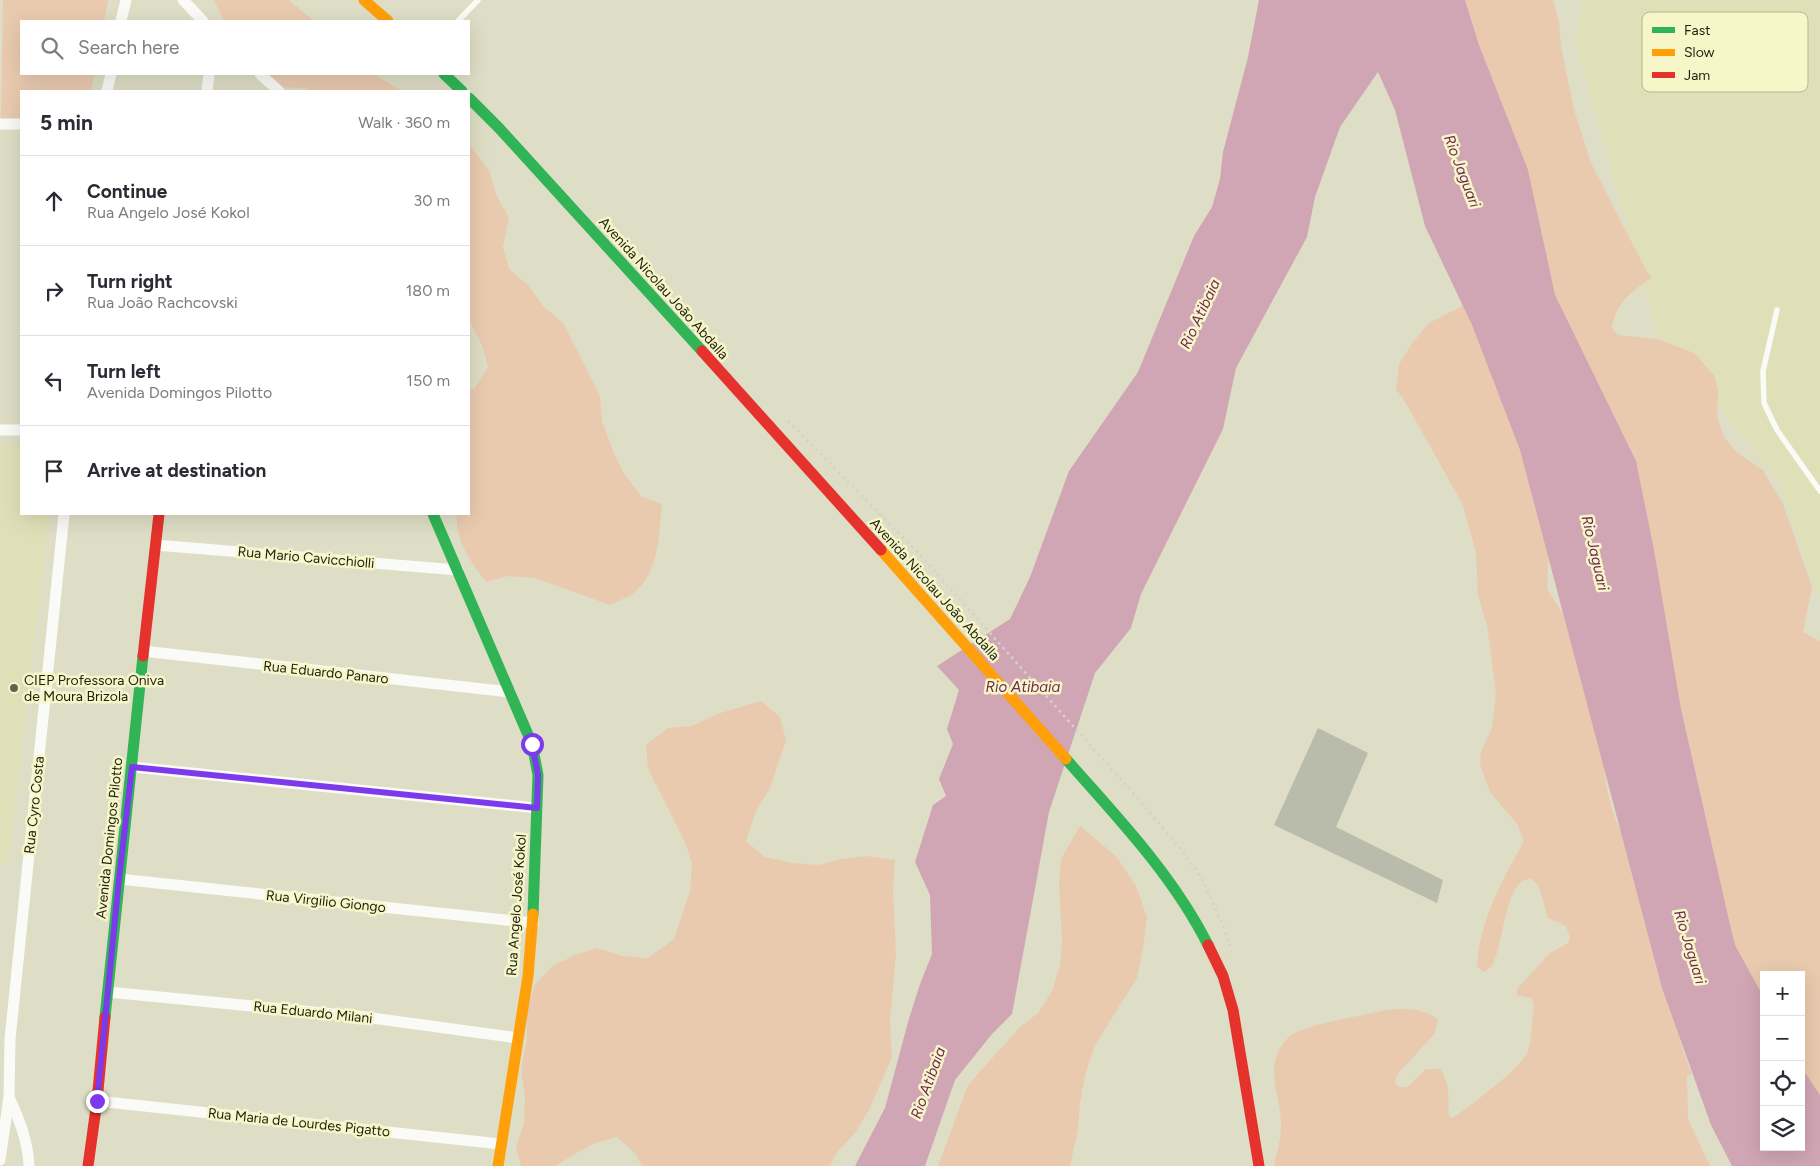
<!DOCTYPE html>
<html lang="en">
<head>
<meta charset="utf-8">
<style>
	body { margin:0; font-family:Figtree,sans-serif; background:#f7f7f7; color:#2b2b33 }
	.controls { position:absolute; right:15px; bottom:15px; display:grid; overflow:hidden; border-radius:0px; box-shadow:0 5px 20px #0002 }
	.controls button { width:45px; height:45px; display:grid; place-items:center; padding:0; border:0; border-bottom:1px solid #e1e1e2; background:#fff; color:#2b2b33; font:25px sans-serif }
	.stop { position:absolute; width:15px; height:15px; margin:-11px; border:4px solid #7c3aed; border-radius:50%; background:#fff }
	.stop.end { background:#7c3aed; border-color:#fff; box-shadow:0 1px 5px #0008 }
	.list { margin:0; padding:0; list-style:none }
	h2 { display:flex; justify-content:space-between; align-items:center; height:65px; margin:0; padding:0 20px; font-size:21px }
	h2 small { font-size:16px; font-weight:400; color:#7c7c81 }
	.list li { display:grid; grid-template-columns:32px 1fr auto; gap:15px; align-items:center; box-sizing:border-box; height:90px; padding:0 20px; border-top:1px solid #e1e1e2 }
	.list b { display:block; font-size:19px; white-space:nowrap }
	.list p { margin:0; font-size:16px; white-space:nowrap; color:#7c7c81 }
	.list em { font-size:16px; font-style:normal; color:#7c7c81 }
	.icon { flex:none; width:28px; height:28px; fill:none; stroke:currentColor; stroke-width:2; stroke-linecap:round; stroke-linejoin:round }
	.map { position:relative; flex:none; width:1820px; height:1166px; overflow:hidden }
	.search { position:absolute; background:#fff; box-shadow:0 5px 20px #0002; left:20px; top:20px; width:450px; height:55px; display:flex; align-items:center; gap:12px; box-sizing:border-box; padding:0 18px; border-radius:0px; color:#7c7c81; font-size:19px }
	.panel { position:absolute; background:#fff; box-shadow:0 5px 20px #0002; left:20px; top:90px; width:450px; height:425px; border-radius:0px }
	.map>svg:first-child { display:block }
</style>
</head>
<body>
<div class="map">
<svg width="1820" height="1166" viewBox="0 0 1820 1166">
	<rect width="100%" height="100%" fill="#dedec6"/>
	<g fill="#e0e0b8">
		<path d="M1582 0H1820V601L1779 480 1658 334 1576 45Z"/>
		<path d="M0 444 21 445V514H49L8 863H0Z"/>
	</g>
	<g fill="#e9caaf">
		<path d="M3 0H108L104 21H21V74H94L91 91H21V120L1 121Z"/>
		<path d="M214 0H289L314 21H224Z"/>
		<path d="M1450 0H1553L1559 21 1561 46 1574 110 1591 163 1647 272 1652 277C1631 293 1617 300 1612 328L1618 335 1658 339 1694 353 1714 375 1718 390 1717 417 1724 437 1736 452 1763 470 1783 504 1812 587 1803 632 1820 641V1166L1801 1145V975H1764V1078Z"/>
		<path d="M251 74H374L402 91H313L305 88 278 87Z"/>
		<path d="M469 144 490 172 496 194 509 218 503 247 509 269 528 285 544 307 563 323 600 396 602 421 613 451 625 475 642 497 662 504C659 534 659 571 635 592 628 598 617 601 610 605L535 578 508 576 486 582C470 561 455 541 457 514H469V389H474L488 367 482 345 469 320Z"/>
		<path d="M1476 299 1549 545 1547 589 1573 629 1601 726 1606 785 1614 816 1634 863 1683 1051 1692 1075H1687L1688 1119 1710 1166H1274C1277 1152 1282 1135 1281 1121 1279 1092 1263 1062 1288 1038 1301 1025 1350 1018 1368 1014 1389 1009 1421 1004 1438 1020L1435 1033 1397 1075 1395 1083 1399 1087H1407L1426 1069H1441L1448 1087 1449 1116 1453 1118C1470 1105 1521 1069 1528 1051 1532 1037 1532 1019 1534 1004L1531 998 1517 995V989L1550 953 1568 943 1570 938 1566 926 1548 918 1539 887 1532 879C1503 877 1505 948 1491 967 1489 969 1486 970 1484 972L1477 967C1479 921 1502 881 1524 841L1517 824 1490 792 1480 765 1481 752 1492 728 1496 693 1487 626 1478 595 1476 553 1463 505 1404 400 1396 389 1399 364 1413 342 1429 323Z"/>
		<path d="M761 701 780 717 786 740 770 788 756 811 746 841 765 857 793 863 819 865 842 859 866 856 895 860 893 889 896 954 890 1022 892 1057 869 1110 855 1133 838 1151 830 1166H642L635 1153 617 1137 595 1143 571 1156 556 1166H521L516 1148 524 1123 525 1097 521 1069 527 1040V1010L535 985 551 967 575 955 597 948 622 956 648 958 674 939 690 891 692 864 685 842 648 769 646 745 668 728 692 726 717 714Z"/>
		<path d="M1080 826 1116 856 1136 886 1147 917 1143 949 1137 978 1095 1045 1085 1075 1080 1104 1078 1130 1070 1166H938L968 1085 1020 1027 1038 1013 1052 991 1060 966 1062 940 1059 885 1061 859Z"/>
	</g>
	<path fill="#d0a6b4" d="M1259 0H1465L1479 45 1528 170 1555 295 1636 461 1654 550 1681 709 1731 929 1735 945 1764 998V1147H1801V1067L1820 1095V1166H1732L1711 1125 1662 988 1520 450 1472 325 1425 226 1395 110 1378 72 1340 127 1315 197 1307 237 1236 368 1223 429 1141 594 1131 628 1095 673 1049 812 1012 1014 992 1034 955 1080 925 1166H855L885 1108 908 1022 920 984 932 954 930 895 915 862 933 805 946 796 939 779 953 744 947 729 959 690 937 666 1010 619 1030 577 1069 471 1138 372 1194 236 1212 207 1220 179 1223 152 1248 57Z"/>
	<path fill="#b9bcaa" d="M1318 728 1368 753 1336 827 1443 880 1437 903 1274 825Z"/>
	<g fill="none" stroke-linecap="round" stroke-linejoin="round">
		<path stroke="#d2d2ca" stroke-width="2.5" stroke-dasharray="2.5 4" stroke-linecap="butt" d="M788 421 922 557 1133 793 1184 853 1202 879 1216 910 1228 938 1233 957"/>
		<g stroke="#fafaf6" stroke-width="5.5">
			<path d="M458 21 478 0"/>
			<path d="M1777 310 1763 371 1764 403 1777 430 1820 491"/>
		</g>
		<g stroke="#fafaf6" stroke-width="11">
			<path d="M183 0 203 21"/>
			<path d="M121 21 126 0"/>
			<path d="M260 74 279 91"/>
			<path d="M107 91 111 74"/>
			<path d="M207 91 209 74"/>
			<path d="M0 124H21"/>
			<path d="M0 430H21"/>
			<path d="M155 545 458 570"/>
			<path d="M143 651 510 692"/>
			<path d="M132 767 537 808"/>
			<path d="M119 879 533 923"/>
			<path d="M108 992 365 1017 518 1038"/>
			<path d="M9 1097C19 1119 28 1141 29 1166"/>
			<path d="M97 1101 501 1144"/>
			<path d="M0 1160 9 1097 10 1039 64 514"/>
		</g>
		<g stroke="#30b455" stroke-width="11">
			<path d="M444 74 462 91"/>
			<path d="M469 98 499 128 702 351"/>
			<path d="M433 514 532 744 538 775 533 914"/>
			<path d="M1066 759C1117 817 1173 875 1208 945"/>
			<path d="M105 1017 143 656"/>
		</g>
		<g stroke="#ff9f0a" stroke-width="11">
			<path d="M364 0 388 21"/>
			<path d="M881 550 1066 759"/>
			<path d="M498 1166 528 976 533 914"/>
		</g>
		<g stroke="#e5322d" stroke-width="11">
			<path d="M702 351 881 550"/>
			<path d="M143 656 159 514"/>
			<path d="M1208 945 1223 976 1233 1010 1259 1166"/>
			<path d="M88 1166 97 1101 105 1017"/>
		</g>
	</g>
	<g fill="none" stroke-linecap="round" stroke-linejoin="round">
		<path stroke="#7c3aed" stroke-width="6" d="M97 1101 119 879 132 767 537 808 538 775 532 744"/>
	</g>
	<circle fill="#62624e" stroke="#f6f6c9" stroke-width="2" cx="14" cy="688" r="5"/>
	<g text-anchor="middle" stroke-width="5" stroke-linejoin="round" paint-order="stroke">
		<g font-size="14" fill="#1f1f0e" stroke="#f6f6c9">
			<text transform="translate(664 288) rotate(48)" y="5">Avenida Nicolau João Abdalla</text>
			<text transform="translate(306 557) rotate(5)" y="5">Rua Mario Cavicchiolli</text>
			<text transform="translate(935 589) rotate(48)" y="5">Avenida Nicolau João Abdalla</text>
			<text transform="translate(326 672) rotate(6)" y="5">Rua Eduardo Panaro</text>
			<text transform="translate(34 805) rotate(-84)" y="5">Rua Cyro Costa</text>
			<text transform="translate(109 838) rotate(-84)" y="5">Avenida Domingos Pilotto</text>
			<text transform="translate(326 901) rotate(6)" y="5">Rua Virgilio Giongo</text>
			<text transform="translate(516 905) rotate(-86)" y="5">Rua Angelo José Kokol</text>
			<text transform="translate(313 1012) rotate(6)" y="5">Rua Eduardo Milani</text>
			<text transform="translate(299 1122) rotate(6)" y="5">Rua Maria de Lourdes Pigatto</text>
		</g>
		<g font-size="14" fill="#1f1f0e" stroke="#f6f6c9" text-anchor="start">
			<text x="24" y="685">CIEP Professora Oniva<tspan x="24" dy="16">de Moura Brizola</tspan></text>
		</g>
		<g font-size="15" font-style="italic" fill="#702953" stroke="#f6f6c9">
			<text transform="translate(1462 171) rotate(69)" y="5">Rio Jaguari</text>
			<text transform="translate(1200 314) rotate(-65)" y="5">Rio Atibaia</text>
			<text transform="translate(1595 553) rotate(77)" y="5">Rio Jaguari</text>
			<text x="1023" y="692">Rio Atibaia</text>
			<text transform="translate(1690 947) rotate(73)" y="5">Rio Jaguari</text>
			<text transform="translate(928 1083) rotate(-70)" y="5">Rio Atibaia</text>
		</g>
	</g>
	<rect x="1642" y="12" width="166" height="80" rx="8" fill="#f6f6c9" stroke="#b6b691" stroke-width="1"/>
	<rect x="1652" y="27" width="23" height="6" fill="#30b455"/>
	<rect x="1652" y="49" width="23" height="7" fill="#ff9f0a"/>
	<rect x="1652" y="72" width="23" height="6" fill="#e5322d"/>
	<g font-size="14" fill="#1f1f0e">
		<text x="1684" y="35">Fast</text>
		<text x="1684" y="57">Slow</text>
		<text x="1684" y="80">Jam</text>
	</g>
</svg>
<div class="controls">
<button>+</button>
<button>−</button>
<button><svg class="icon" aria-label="locate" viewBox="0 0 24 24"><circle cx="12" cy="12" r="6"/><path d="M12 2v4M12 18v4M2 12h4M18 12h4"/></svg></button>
<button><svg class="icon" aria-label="layers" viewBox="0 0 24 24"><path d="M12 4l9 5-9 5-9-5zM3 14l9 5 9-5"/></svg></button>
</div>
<div class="stop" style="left:532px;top:744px"></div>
<div class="stop end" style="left:97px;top:1101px"></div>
<div class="search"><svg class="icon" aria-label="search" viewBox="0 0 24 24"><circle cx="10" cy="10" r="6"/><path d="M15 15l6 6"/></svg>Search here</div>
<section class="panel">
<h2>5 min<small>Walk · 360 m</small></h2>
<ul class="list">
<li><svg class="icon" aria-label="ahead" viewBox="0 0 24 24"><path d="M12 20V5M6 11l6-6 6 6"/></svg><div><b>Continue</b><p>Rua Angelo José Kokol</p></div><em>30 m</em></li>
<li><svg class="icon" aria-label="right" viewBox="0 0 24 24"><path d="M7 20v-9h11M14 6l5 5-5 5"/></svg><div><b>Turn right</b><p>Rua João Rachcovski</p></div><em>180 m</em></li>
<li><svg class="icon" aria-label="left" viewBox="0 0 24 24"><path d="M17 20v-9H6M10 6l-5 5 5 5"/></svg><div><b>Turn left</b><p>Avenida Domingos Pilotto</p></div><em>150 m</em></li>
<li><svg class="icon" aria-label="arrive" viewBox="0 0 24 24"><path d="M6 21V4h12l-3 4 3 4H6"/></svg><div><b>Arrive at destination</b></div></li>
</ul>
</section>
</div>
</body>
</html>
